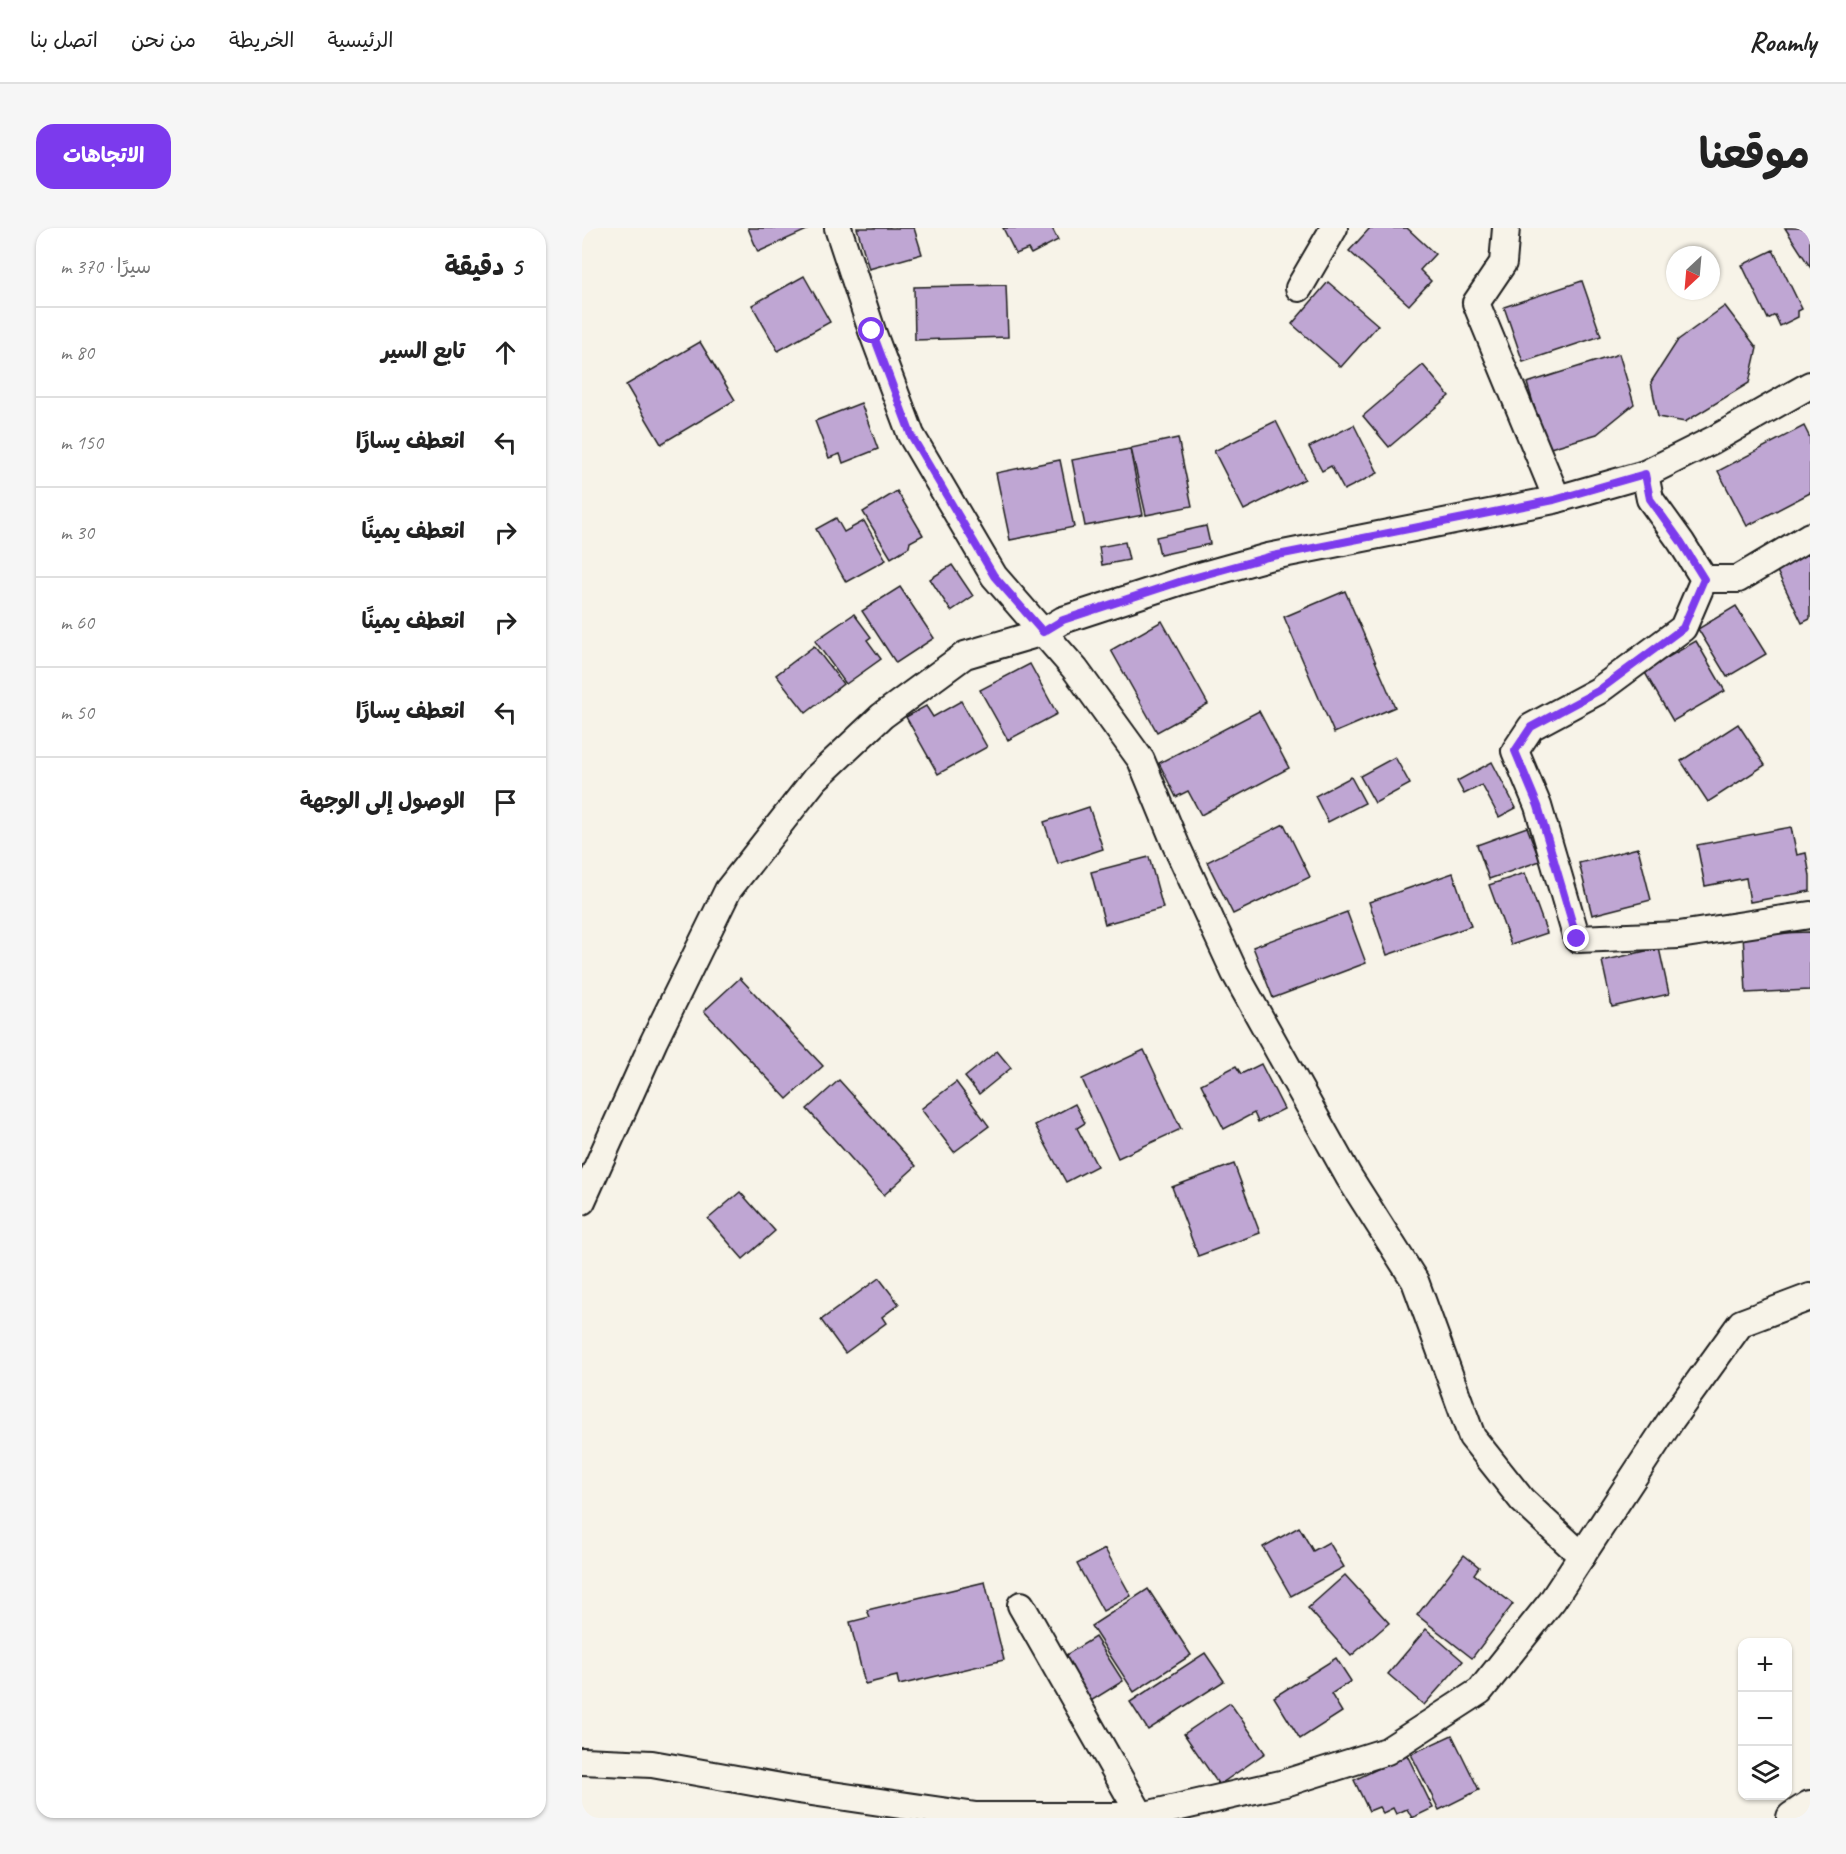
<!DOCTYPE html>
<html lang="ar">
<head>
<meta charset="utf-8">
<style>
	body { margin:0; font-family:Caveat,"Playpen Sans Arabic",sans-serif; background:#f6f6f6; color:#222; direction:rtl }
	.controls { position:absolute; right:18px; bottom:18px; display:grid; overflow:hidden; border-radius:12px; box-shadow:0 2px 4px #0004 }
	.controls button { width:54px; height:54px; display:grid; place-items:center; padding:0; border:0; border-bottom:2px solid #e0e0e0; background:#fff; color:#222; font:30px sans-serif }
	.compass { position:absolute; left:1084px; top:18px; width:54px; height:54px; border-radius:50%; background:#fff; box-shadow:0 2px 4px #0004; rotate:206deg }
	.stop { position:absolute; width:18px; height:18px; margin:-14px; border:4px solid #7c3aed; border-radius:50%; background:#fff }
	.stop.end { background:#7c3aed; border-color:#fff; box-shadow:0 2px 6px #0008 }
	.list { margin:0; padding:0; list-style:none }
	h2 { display:flex; justify-content:space-between; align-items:center; height:78px; margin:0; padding:0 24px; font-size:26px }
	h2 small { font-size:20px; font-weight:400; color:#767676 }
	.list li { display:grid; grid-template-columns:39px 1fr auto; gap:18px; align-items:center; box-sizing:border-box; height:90px; padding:0 24px; border-top:2px solid #e0e0e0 }
	.list b { display:block; font-size:22px; white-space:nowrap }
	.list em { font-size:20px; font-style:normal; color:#767676 }
	.icon { flex:none; width:33px; height:33px; fill:none; stroke:currentColor; stroke-width:2; stroke-linecap:round; stroke-linejoin:round }
	.map { position:relative; flex:none; width:1228px; height:1590px; overflow:hidden; direction:ltr; border-radius:18px }
	header { display:flex; align-items:center; gap:36px; box-sizing:border-box; height:84px; padding:0 30px; background:#fff; border-bottom:2px solid #e0e0e0 }
	header strong { font-size:28px }
	nav { display:flex; gap:33px; margin-inline-start:auto; font-size:21px }
	.intro { display:flex; align-items:center; justify-content:space-between; box-sizing:border-box; height:144px; padding:0 36px }
	h1 { margin:0; font-size:42px }
	.button { padding:15px 27px; border-radius:18px; background:#7c3aed; color:#fff; font-size:21px; font-weight:700 }
	main { display:flex; gap:36px; padding:0 36px }
	aside { flex:1; background:#fff; border-radius:18px; box-shadow:0 2px 4px #0004 }
	.map>svg:first-child { display:block }
</style>
</head>
<body>
<header>
<strong>Roamly</strong>
<nav><a>الرئيسية</a><a>الخريطة</a><a>من نحن</a><a>اتصل بنا</a></nav>
</header>
<div class="intro"><h1>موقعنا</h1><a class="button">الاتجاهات</a></div>
<main>
<div class="map">
<svg width="1228" height="1590" viewBox="0 0 1228 1590">
	<rect width="100%" height="100%" fill="#f7f3e8"/>
	<filter id="ink" filterUnits="userSpaceOnUse"><feTurbulence type="fractalNoise" baseFrequency=".0167" numOctaves="2"/><feDisplacementMap in="SourceGraphic" scale="12" xChannelSelector="R" yChannelSelector="G"/><feConvolveMatrix kernelMatrix="1 2 1 2 8 2 1 2 1" color-interpolation-filters="sRGB"/></filter>
	<g filter="url(#ink)">
		<g fill="#bfa6d3" stroke="#1c1c1c" stroke-width="1.5">
			<path d="M166 0H224L225 2 176 24Z"/>
			<path d="M275 0H332L340 26 287 41Z"/>
			<path d="M421 0H470L476 12 449 26 446 21 434 26Z"/>
			<path d="M788 0H825L853 26 838 42 849 53 827 77 767 23Z"/>
			<path d="M1203 0H1228V39Z"/>
			<path d="M1191 22 1220 81 1216 83V89L1198 98 1193 87 1186 91 1160 37Z"/>
			<path d="M222 48 248 94 196 123 170 77Z"/>
			<path d="M1000 53 1019 108 941 134 922 79Z"/>
			<path d="M746 54 796 97 759 139 710 96Z"/>
			<path d="M424 57 426 109 333 112 332 59Z"/>
			<path d="M1143 78 1175 120 1167 155 1103 194 1076 189 1069 154 1096 112Z"/>
			<path d="M118 114 153 172 79 216 44 157Z"/>
			<path d="M1037 126 1052 176 1015 206 965 221 945 155Z"/>
			<path d="M841 137 867 168 807 219 781 188Z"/>
			<path d="M279 175 296 221 261 235 258 226 247 230 233 193Z"/>
			<path d="M694 193 723 251 662 282 632 223Z"/>
			<path d="M772 197 796 245 762 262 749 238 740 243 727 219Z"/>
			<path d="M1222 198 1228 210V265L1165 298 1136 243Z"/>
			<path d="M596 210 610 278 564 287 549 220Z"/>
			<path d="M548 221 561 287 503 298 490 232Z"/>
			<path d="M478 232 492 299 428 312 414 245Z"/>
			<path d="M315 263 341 307 328 314 327 319 309 330 281 284Z"/>
			<path d="M254 290 262 304 282 293 304 332 264 354 234 301Z"/>
			<path d="M624 298 628 316 578 327 574 309Z"/>
			<path d="M543 314 547 332 520 337 517 319Z"/>
			<path d="M1228 325V391L1220 395 1194 341Z"/>
			<path d="M370 337 391 368 369 383 348 351Z"/>
			<path d="M318 359 352 410 314 435 280 383Z"/>
			<path d="M763 363 813 479 752 505 702 389Z"/>
			<path d="M1154 378 1184 426 1145 449 1116 401Z"/>
			<path d="M272 386 289 409 285 412 299 431 264 456 233 413Z"/>
			<path d="M580 393 626 476 575 504 529 422Z"/>
			<path d="M1114 413 1143 463 1091 493 1062 443Z"/>
			<path d="M232 418 261 456 224 485 194 447Z"/>
			<path d="M448 436 475 486 426 512 398 462Z"/>
			<path d="M379 473 405 519 356 546 324 489 344 478 351 489Z"/>
			<path d="M677 483 707 540 619 587 606 563 594 569 577 535Z"/>
			<path d="M1156 496 1183 537 1126 574 1099 533Z"/>
			<path d="M813 529 828 556 793 575 778 548Z"/>
			<path d="M910 534 934 580 917 589 900 557 882 566 875 553Z"/>
			<path d="M769 549 783 575 746 594 733 568Z"/>
			<path d="M507 579 521 621 476 636 462 594Z"/>
			<path d="M702 596 728 649 651 686 625 634Z"/>
			<path d="M945 599 958 633 907 651 895 617Z"/>
			<path d="M1209 599 1215 627 1224 625 1228 648V663L1168 674 1164 650 1123 658 1115 617Z"/>
			<path d="M1056 620 1069 672 1010 687 997 635Z"/>
			<path d="M567 629 581 680 523 696 509 644Z"/>
			<path d="M871 645 889 698 805 727 787 674Z"/>
			<path d="M943 645 965 705 929 717 907 657Z"/>
			<path d="M765 684 784 735 691 770 671 719Z"/>
			<path d="M1228 704V762L1164 765 1161 706Z"/>
			<path d="M1077 720 1087 766 1030 779 1020 733Z"/>
			<path d="M158 750 241 838 205 871 122 783Z"/>
			<path d="M562 822 599 901 536 930 500 851Z"/>
			<path d="M415 823 429 840 397 866 383 849Z"/>
			<path d="M679 836 702 881 676 894 672 885 642 901 619 856 654 838 659 846Z"/>
			<path d="M257 852 334 938 302 967 225 881Z"/>
			<path d="M374 854 407 898 372 924 339 881Z"/>
			<path d="M493 876 503 895 495 900 515 938 484 954 453 897Z"/>
			<path d="M652 936 678 1005 616 1028 590 959Z"/>
			<path d="M158 964 193 1003 161 1031 126 991Z"/>
			<path d="M297 1050 317 1076 300 1089 304 1095 263 1125 239 1092Z"/>
			<path d="M717 1299 731 1323 747 1314 762 1339 709 1368 681 1319Z"/>
			<path d="M523 1321 549 1368 521 1383 495 1336Z"/>
			<path d="M882 1327 897 1339 892 1346 931 1376 890 1430 835 1387Z"/>
			<path d="M763 1347 807 1395 769 1428 726 1380Z"/>
			<path d="M403 1354 422 1432 317 1457 315 1448 283 1456 268 1394 288 1389 285 1382Z"/>
			<path d="M566 1361 609 1427 552 1464 509 1398Z"/>
			<path d="M844 1401 881 1433 842 1477 806 1446Z"/>
			<path d="M513 1409 541 1453 504 1476 476 1432Z"/>
			<path d="M623 1425 642 1453 566 1502 548 1474Z"/>
			<path d="M754 1430 769 1453 749 1466 760 1484 718 1511 692 1469Z"/>
			<path d="M648 1475 683 1525 637 1557 602 1506Z"/>
			<path d="M870 1507 897 1562 857 1582 829 1526Z"/>
			<path d="M825 1527 851 1580 830 1590 825 1581 814 1586 811 1580 801 1585 797 1579 787 1583 772 1552Z"/>
		</g>
		<g fill="none" stroke-linecap="round" stroke-linejoin="round">
			<g stroke="#1c1c1c" stroke-width="30">
				<g id="minor">
					<path d="M256 0 290 103 329 207 412 348 493 441 559 532 594 617 653 745 767 949 833 1053 890 1209 940 1272 1000 1328"/>
					<path d="M924 0 921 35 894 75 975 271"/>
					<path d="M717 60 752 0"/>
					<path d="M1063 246 1068 271 1099 314 1122 351 1101 400 1016 463 949 499 933 523 956 578 995 711 1097 707 1228 687"/>
					<path d="M1122 351H1156L1228 308"/>
					<path d="M0 973 72 813 146 662 233 551 300 488 383 427 461 404 481 392 600 353 686 329 972 272 1063 246 1131 212 1228 157"/>
					<path d="M439 1377 559 1588"/>
					<path d="M0 1533 70 1536 216 1562 394 1588H559L703 1555 805 1523 898 1463 970 1373 1089 1192 1159 1095 1228 1069"/>
				</g>
			</g>
			<g stroke="#1c1c1c" stroke-width="36">
				<path id="tertiary" d="M1211 1590 1228 1579"/>
			</g>
			<use href="#minor" stroke="#f7f3e8" stroke-width="26"/>
			<use href="#tertiary" stroke="#f7f3e8" stroke-width="32"/>
		</g>
	</g>
	<g fill="none" stroke-linecap="round" stroke-linejoin="round" filter="url(#ink)">
		<path stroke="#7c3aed" stroke-width="8" d="M290 103 329 207 412 348 461 404 481 392 600 353 686 329 972 272 1063 246 1068 271 1099 314 1122 351 1101 400 1016 463 949 499 933 523 956 578 995 711"/>
	</g>
</svg>
<div class="controls">
<button>+</button>
<button>−</button>
<button><svg class="icon" aria-label="layers" viewBox="0 0 24 24"><path d="M12 4l9 5-9 5-9-5zM3 14l9 5 9-5"/></svg></button>
</div>
<svg class="compass" viewBox="-18 -18 36 36"><path d="M0-13l5 13h-10z" fill="#e53935"/><path d="M0 13l5-13h-10z" fill="#767676"/></svg>
<div class="stop" style="left:290px;top:103px"></div>
<div class="stop end" style="left:995px;top:711px"></div>
</div>
<aside>
<h2>5 دقيقة<small>سيرًا · 370 m</small></h2>
<ul class="list">
<li><svg class="icon" aria-label="ahead" viewBox="0 0 24 24"><path d="M12 20V5M6 11l6-6 6 6"/></svg><div><b>تابع السير</b></div><em>80 m</em></li>
<li><svg class="icon" aria-label="left" viewBox="0 0 24 24"><path d="M17 20v-9H6M10 6l-5 5 5 5"/></svg><div><b>انعطف يسارًا</b></div><em>150 m</em></li>
<li><svg class="icon" aria-label="right" viewBox="0 0 24 24"><path d="M7 20v-9h11M14 6l5 5-5 5"/></svg><div><b>انعطف يمينًا</b></div><em>30 m</em></li>
<li><svg class="icon" aria-label="right" viewBox="0 0 24 24"><path d="M7 20v-9h11M14 6l5 5-5 5"/></svg><div><b>انعطف يمينًا</b></div><em>60 m</em></li>
<li><svg class="icon" aria-label="left" viewBox="0 0 24 24"><path d="M17 20v-9H6M10 6l-5 5 5 5"/></svg><div><b>انعطف يسارًا</b></div><em>50 m</em></li>
<li><svg class="icon" aria-label="arrive" viewBox="0 0 24 24"><path d="M6 21V4h12l-3 4 3 4H6"/></svg><div><b>الوصول إلى الوجهة</b></div></li>
</ul>
</aside>
</main>
</body>
</html>
